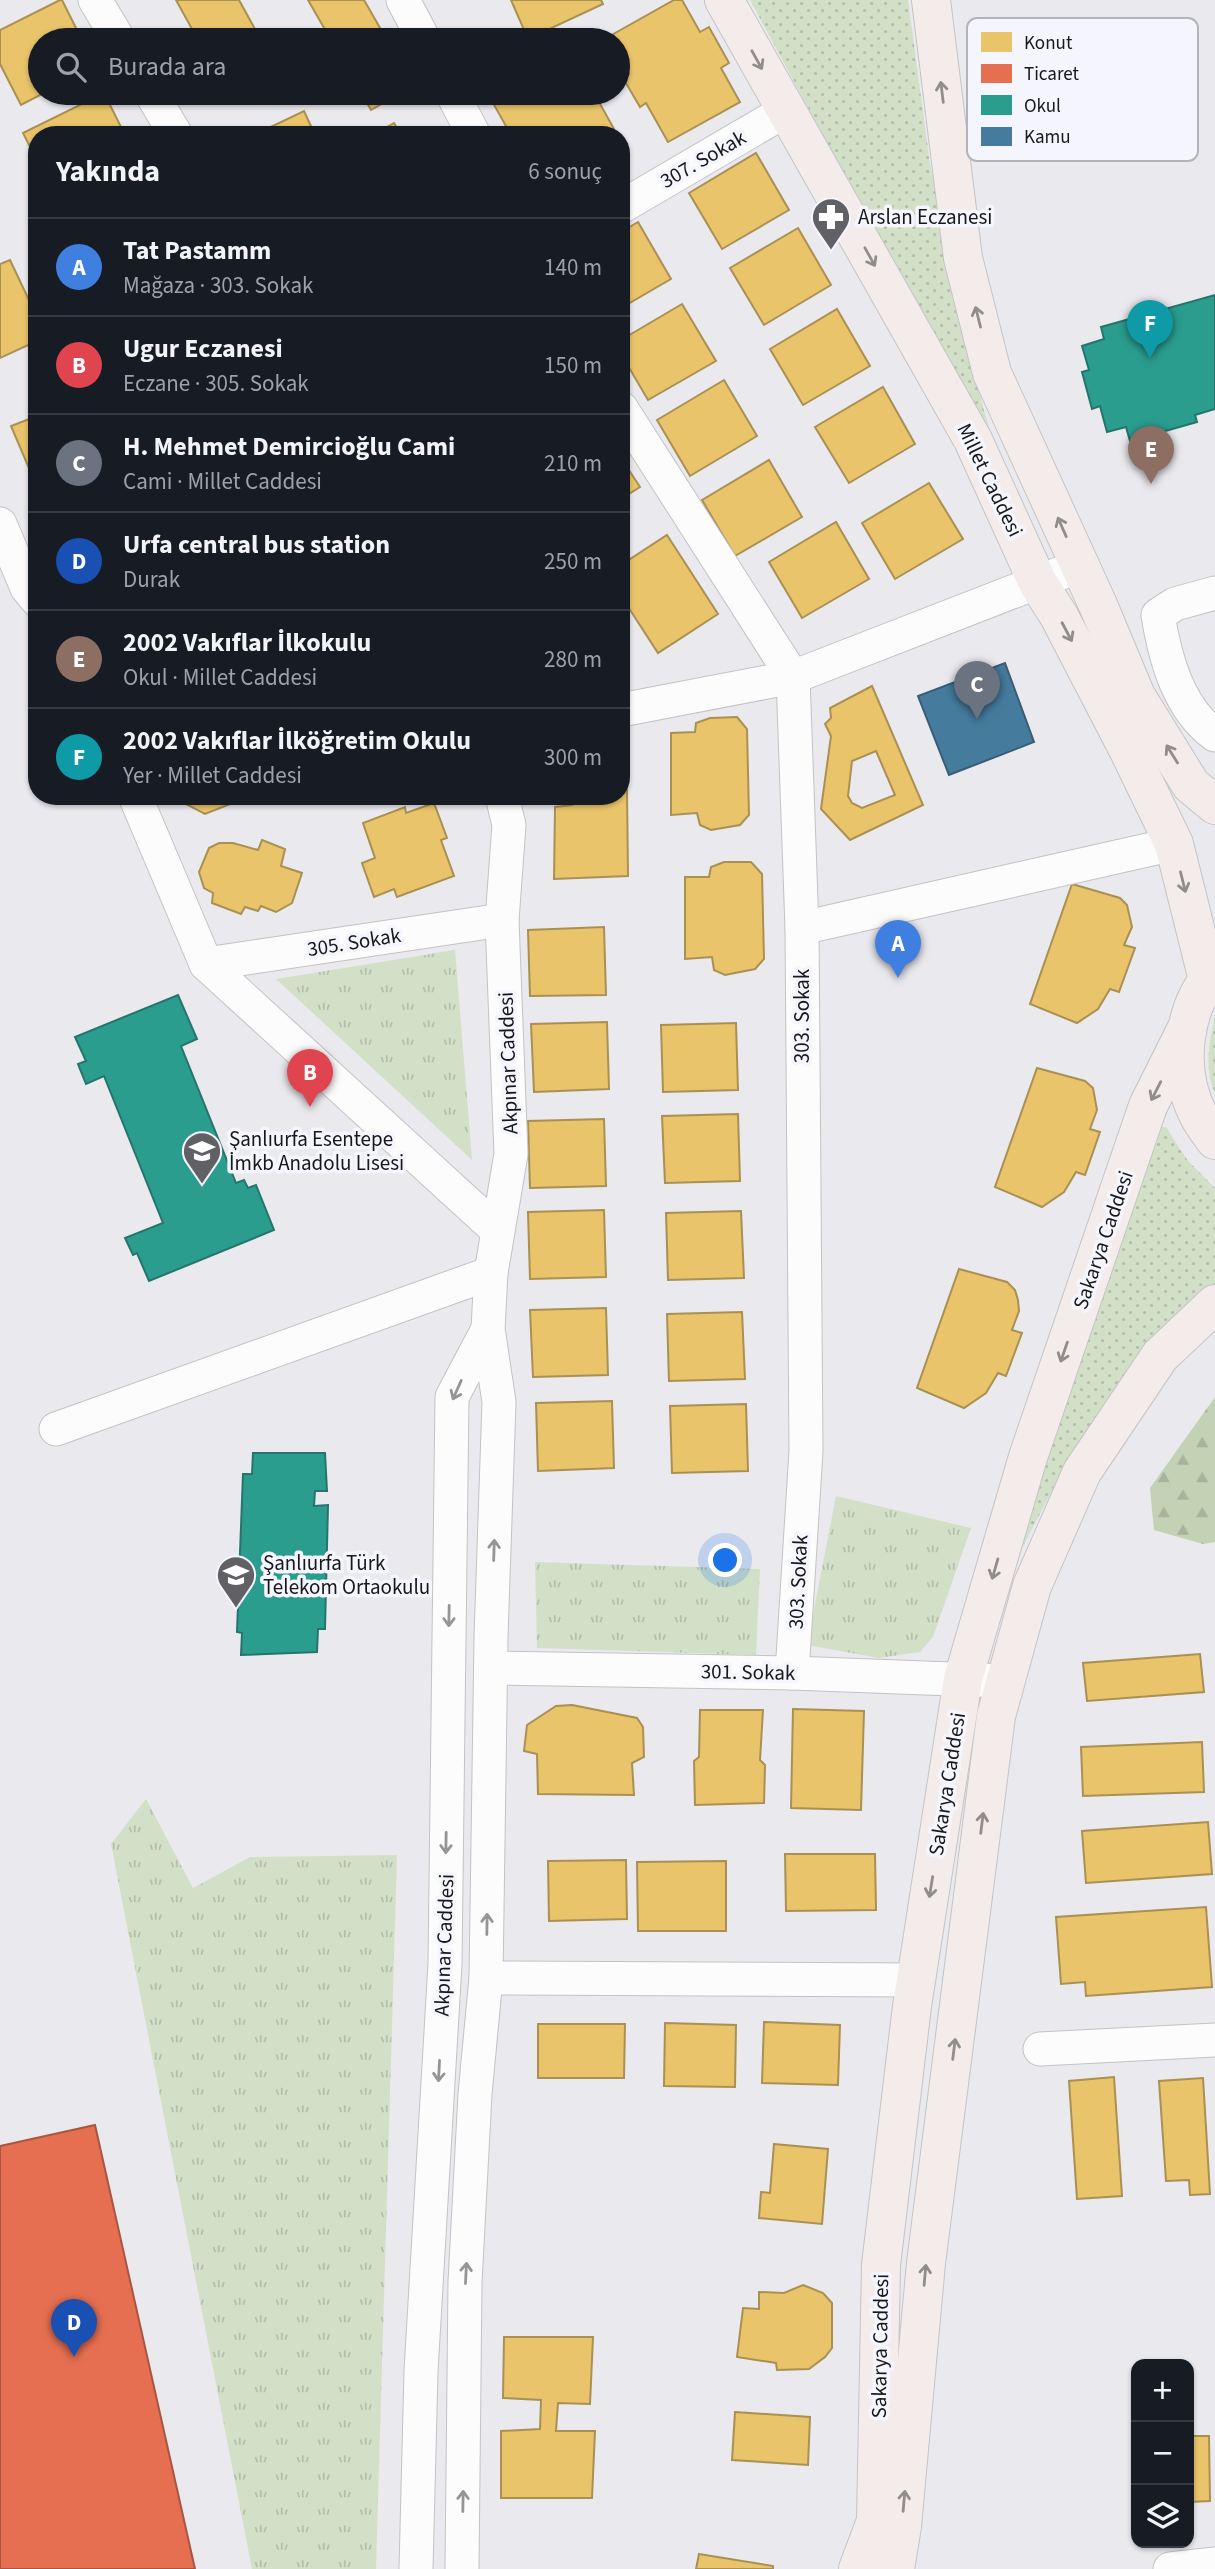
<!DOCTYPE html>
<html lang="tr">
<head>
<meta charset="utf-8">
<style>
	body { margin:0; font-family:"Source Sans 3",sans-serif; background:#242831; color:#f1f3f6 }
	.controls { position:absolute; right:21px; bottom:21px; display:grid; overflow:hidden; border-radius:14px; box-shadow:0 2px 5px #0004 }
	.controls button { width:63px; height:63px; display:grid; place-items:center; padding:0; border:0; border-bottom:2px solid #363941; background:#171b24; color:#f1f3f6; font:35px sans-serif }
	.you { position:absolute; left:726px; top:1561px; width:24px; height:24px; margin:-18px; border:5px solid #fff; border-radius:50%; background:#1a73e8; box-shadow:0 0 0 10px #1a73e833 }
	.badge { display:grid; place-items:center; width:46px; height:46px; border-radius:50%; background:#2563eb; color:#fff; font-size:23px; font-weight:700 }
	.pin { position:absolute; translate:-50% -58px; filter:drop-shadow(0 2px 4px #0008) }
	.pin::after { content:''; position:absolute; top:37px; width:24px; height:21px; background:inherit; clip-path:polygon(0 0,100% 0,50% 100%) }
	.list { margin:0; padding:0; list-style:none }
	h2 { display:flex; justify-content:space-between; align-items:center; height:91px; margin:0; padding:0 28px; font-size:30px }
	h2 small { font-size:23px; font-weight:400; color:#9ea1a6 }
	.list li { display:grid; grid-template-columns:46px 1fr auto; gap:21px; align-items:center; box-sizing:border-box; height:98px; padding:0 28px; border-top:2px solid #363941 }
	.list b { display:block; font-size:26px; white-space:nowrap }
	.list p { margin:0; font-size:23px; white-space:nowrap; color:#9ea1a6 }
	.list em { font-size:23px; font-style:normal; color:#9ea1a6 }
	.icon { flex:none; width:38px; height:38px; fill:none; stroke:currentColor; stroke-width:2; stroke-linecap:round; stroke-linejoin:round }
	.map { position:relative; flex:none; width:1215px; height:2569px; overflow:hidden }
	.search { position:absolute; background:#171b24; box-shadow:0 2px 5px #0004; left:28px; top:28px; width:602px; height:77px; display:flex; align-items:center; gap:18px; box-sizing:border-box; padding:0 24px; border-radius:38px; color:#9ea1a6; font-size:26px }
	.panel { position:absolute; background:#171b24; box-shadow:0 2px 5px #0004; left:28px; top:126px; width:602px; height:679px; border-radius:28px }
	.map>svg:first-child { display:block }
</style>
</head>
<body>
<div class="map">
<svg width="1215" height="2569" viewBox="0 0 1215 2569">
	<defs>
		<pattern id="grass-dots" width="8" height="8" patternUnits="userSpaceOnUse" patternTransform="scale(1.75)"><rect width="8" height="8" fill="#d3e0c8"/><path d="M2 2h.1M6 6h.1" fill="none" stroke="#b4bfab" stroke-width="1.8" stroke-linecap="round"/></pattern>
		<pattern id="forest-firs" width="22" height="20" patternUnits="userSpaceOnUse" patternTransform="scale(1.75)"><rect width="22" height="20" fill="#c3d1b5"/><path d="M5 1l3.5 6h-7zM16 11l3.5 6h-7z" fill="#a7b39b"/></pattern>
		<pattern id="park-tufts" width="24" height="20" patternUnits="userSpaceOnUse" patternTransform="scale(1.75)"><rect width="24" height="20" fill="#d3e0c8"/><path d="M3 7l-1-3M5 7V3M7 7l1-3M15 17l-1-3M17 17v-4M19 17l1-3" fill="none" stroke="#b4bfab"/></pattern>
	</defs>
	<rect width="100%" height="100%" fill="#e9e9ee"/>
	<g fill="url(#grass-dots)">
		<path d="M750 0H908L930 164 984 411 1013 502 938 349Z"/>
		<path d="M1215 1016V1094C1204 1068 1209 1042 1215 1016Z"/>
		<path d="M1159 1127H1166L1188 1161 1215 1188V1284L1170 1322 1055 1485 1020 1552 1009 1563Z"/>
	</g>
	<path fill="url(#forest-firs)" d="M1215 1397V1542L1203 1544 1154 1530 1150 1488Z"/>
	<g fill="url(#park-tufts)">
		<path d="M455 950 472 1160 276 979Z"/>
		<path d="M836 1496 971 1528 933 1637 920 1652 879 1658 807 1645Z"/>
		<path d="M535 1562 760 1569 756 1655 537 1648Z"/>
		<path d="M146 1799 193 1888 250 1857 397 1855 376 2569H252L111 1844Z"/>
	</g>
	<g fill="#e9c46a" stroke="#aa9052" stroke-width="2" fill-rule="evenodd">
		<path d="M60 0H62L82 40H40V93H44L21 105 0 64V30Z"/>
		<path d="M176 0H239L261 40H198Z"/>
		<path d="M308 0H364L387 40H331Z"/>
		<path d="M511 0H601L603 4 528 39Z"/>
		<path d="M674 0H682L700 32 709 27 729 63 721 68 740 102 668 142 646 103 640 107 623 78 629 74 618 54V40H610L608 37Z"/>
		<path d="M104 93 125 135H37V161L23 133Z"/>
		<path d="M361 93H401L371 110Z"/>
		<path d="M511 93H582L585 98 594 93 614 129 606 135H511L493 103Z"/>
		<path d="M304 111 315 135H256V134Z"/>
		<path d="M394 123 401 135H373Z"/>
		<path d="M756 153 789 210 722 249 689 193Z"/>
		<path d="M638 222 671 279 621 308V232Z"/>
		<path d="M798 228 831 285 764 325 730 268Z"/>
		<path d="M10 260 37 317V341L0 358V264Z"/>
		<path d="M682 304 716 361 648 400 621 354V340Z"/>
		<path d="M837 309 870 366 803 405 770 349Z"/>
		<path d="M724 380 757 436 690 476 657 420Z"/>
		<path d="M883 387 915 444 849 483 815 427Z"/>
		<path d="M37 416V487L11 426Z"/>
		<path d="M621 458 640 487 621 499Z"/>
		<path d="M769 460 802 517 735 556 702 500Z"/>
		<path d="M929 483 963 539 895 579 862 523Z"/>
		<path d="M836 522 869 579 802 618 769 562Z"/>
		<path d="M667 535 718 614 658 653 621 596V565Z"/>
		<path d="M872 686 923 805 850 840 821 809 831 736 825 724 831 718 830 708ZM876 751 895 795 862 808 852 803 848 796 852 761Z"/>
		<path d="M737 717 747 729 749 815 740 825 711 830 700 825 697 813 671 815V733L695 732 696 723 710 718Z"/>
		<path d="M621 790H627L628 876 554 879 555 807 572 805 588 796H621Z"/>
		<path d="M182 796H235L238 801 205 814 186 804Z"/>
		<path d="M434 803 447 838 441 840 454 876 397 897 394 889 374 897 362 863 375 858 363 823 405 807 406 813Z"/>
		<path d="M262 840 285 849 281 866 302 873 292 903 276 912 261 906 258 911 245 907 241 914 212 903 213 893 204 888 199 872 209 848 219 843H233L258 850Z"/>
		<path d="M724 862H751L762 874 764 959 755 969 725 975 714 970 712 957 685 959V877H709L711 867Z"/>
		<path d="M1072 884 1120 898 1127 905 1132 927 1124 945 1135 948 1119 992 1110 989 1098 1009 1077 1023 1030 1004Z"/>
		<path d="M604 927 606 995 530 996 528 930Z"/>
		<path d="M607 1022 609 1089 534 1092 531 1024Z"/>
		<path d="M736 1023 738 1090 663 1092 661 1025Z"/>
		<path d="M1037 1068 1085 1081 1093 1088 1097 1110 1090 1129 1100 1132 1085 1175 1076 1172 1064 1192 1042 1207 995 1187Z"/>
		<path d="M738 1114 740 1181 665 1183 662 1116Z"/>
		<path d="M604 1119 606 1186 530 1188 528 1121Z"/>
		<path d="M604 1210 606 1277 530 1279 528 1212Z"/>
		<path d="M741 1211 744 1278 668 1280 666 1213Z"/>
		<path d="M959 1269 1007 1282 1015 1290 1018 1300 1019 1311 1012 1330 1022 1333 1006 1376 998 1373 986 1393 964 1408 917 1388Z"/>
		<path d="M606 1308 608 1375 533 1377 530 1310Z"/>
		<path d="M742 1312 745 1379 669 1381 667 1314Z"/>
		<path d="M612 1401 614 1468 538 1471 536 1403Z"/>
		<path d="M746 1404 748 1471 672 1473 670 1406Z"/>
		<path d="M1200 1654 1204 1692 1087 1701 1083 1663Z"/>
		<path d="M572 1705 637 1718 643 1727 644 1757 632 1763 634 1795 538 1794 537 1754 524 1751 527 1725 556 1706Z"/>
		<path d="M793 1709 864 1711 861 1810 791 1808Z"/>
		<path d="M700 1710H763L760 1760 765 1765 764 1803 695 1805 694 1761 699 1757Z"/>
		<path d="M1202 1742 1204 1792 1083 1796 1081 1747Z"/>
		<path d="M1208 1822 1212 1874 1086 1883 1082 1831Z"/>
		<path d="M785 1854H875L876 1910 786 1911Z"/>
		<path d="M626 1860 627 1919 549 1921 548 1861Z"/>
		<path d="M726 1861V1931H638L637 1862Z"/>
		<path d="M1206 1907 1212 1987 1086 1996 1085 1982 1061 1984 1056 1917Z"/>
		<path d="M764 2022 840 2025 838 2085 762 2083Z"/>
		<path d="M665 2023 736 2025 735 2087 664 2086Z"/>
		<path d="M538 2024H625L624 2078H538Z"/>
		<path d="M1114 2077 1122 2196 1077 2199 1069 2081Z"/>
		<path d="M1203 2078 1210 2194 1190 2195 1189 2180 1166 2181 1159 2081Z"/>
		<path d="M774 2144 828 2149 822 2224 759 2218 761 2192 770 2193Z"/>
		<path d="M803 2285 823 2293 832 2303V2348L825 2357 809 2369 777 2370 776 2363 737 2357 743 2308 759 2309V2292L784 2293Z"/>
		<path d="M504 2337H593L590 2404 558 2403 556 2431H595L592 2498H501V2431L540 2429 541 2400 503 2398Z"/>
		<path d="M735 2412 810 2417 808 2465 732 2460Z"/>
		<path d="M1189 2436H1209L1210 2501 1189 2502Z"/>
		<path d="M699 2554 773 2566V2569H696Z"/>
	</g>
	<path fill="#e76f51" stroke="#a95541" stroke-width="2" d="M95 2125 195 2569H0V2146Z"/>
	<g fill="#2a9d8f" stroke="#25756c" stroke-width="2">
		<path d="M1215 295V409L1195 415 1197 422 1130 441 1126 427 1107 432 1100 406 1092 409 1082 372 1089 370 1082 346 1104 339 1101 327Z"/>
		<path d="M178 995 197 1039 181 1046 236 1183 244 1180 248 1188 256 1185 274 1230 149 1281 137 1253 133 1255 125 1238 163 1223 104 1076 86 1084 78 1064 86 1061 75 1037Z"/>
		<path d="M253 1453H325L327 1491H315L314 1506 328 1505 325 1629H318L317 1652 241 1655 242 1633 237 1632 243 1474H252Z"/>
	</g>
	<path fill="#457b9d" stroke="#385d76" stroke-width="2" d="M1005 663 1034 742 949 775 918 696Z"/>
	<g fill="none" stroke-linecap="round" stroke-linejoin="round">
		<g stroke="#c3c3c6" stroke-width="35">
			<g id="minor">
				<path d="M95 0 119 40"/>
				<path d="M403 0 424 40"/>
				<path d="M151 93 176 135"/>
				<path d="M452 93 474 135"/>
				<path d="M621 207 785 111"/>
				<path d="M621 408 793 677 802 928 806 1451 792 1673"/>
				<path d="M0 524 27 588 37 600"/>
				<path d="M1215 593 1175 604 1158 615C1165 658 1178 708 1215 735"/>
				<path d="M621 710 793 677 1079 566"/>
				<path d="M135 796 206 964 497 1230"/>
				<path d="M802 928 1174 844"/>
				<path d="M206 964 502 920"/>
				<path d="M56 1429 491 1273"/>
				<path d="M491 1668 792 1673 1005 1681"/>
				<path d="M486 1978 916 1980"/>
				<path d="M1040 2049 1215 2040"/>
				<path d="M416 2569 421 2371 445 1964 452 1397 488 1329"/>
				<path d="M462 2569 465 2282 475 2094 486 1978 491 1637 499 1402 488 1329 491 1273 511 1154 502 920 509 825 502 796"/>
				<path d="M1170 2569 1215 2564"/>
			</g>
		</g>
		<g stroke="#c4c4c7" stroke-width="40">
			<g id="major">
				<path d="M724 0 973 440 1038 583 1059 616 1129 751 1174 844 1208 980"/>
				<path d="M931 0 963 258 992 373 1098 605 1136 696 1191 785 1215 805"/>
				<path d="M1215 972C1182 1007 1176 1069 1197 1112 1201 1122 1209 1131 1215 1140"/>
				<path d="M858 2569 876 2521 881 2265 912 2006 963 1679 1028 1457 1148 1106 1186 1030"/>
				<path d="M895 2569 902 2526 926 2263 996 1716 1032 1586 1082 1472 1160 1356 1215 1304"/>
			</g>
		</g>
		<use href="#minor" stroke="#fcfcfc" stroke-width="33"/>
		<use href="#major" stroke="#f3eceb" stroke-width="38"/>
	</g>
	<defs><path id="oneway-shaft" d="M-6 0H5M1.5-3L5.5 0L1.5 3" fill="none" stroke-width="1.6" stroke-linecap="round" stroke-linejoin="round" transform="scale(1.75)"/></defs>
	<g stroke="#908d8d">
		<use href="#oneway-shaft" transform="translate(757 60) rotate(61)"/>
		<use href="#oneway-shaft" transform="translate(942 92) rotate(-97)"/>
		<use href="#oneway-shaft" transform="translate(870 257) rotate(61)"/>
		<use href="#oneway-shaft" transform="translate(978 317) rotate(-104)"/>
		<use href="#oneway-shaft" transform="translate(1062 527) rotate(-114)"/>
		<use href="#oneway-shaft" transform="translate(1067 632) rotate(62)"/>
		<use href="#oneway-shaft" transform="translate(1172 754) rotate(-122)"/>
		<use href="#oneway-shaft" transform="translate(1183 882) rotate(76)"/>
		<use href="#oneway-shaft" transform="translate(1156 1091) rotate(117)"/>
		<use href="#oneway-shaft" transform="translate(1064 1352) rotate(109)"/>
		<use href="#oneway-shaft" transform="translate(995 1569) rotate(106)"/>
		<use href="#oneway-shaft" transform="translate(982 1823) rotate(-83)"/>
		<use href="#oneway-shaft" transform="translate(931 1887) rotate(99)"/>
		<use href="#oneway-shaft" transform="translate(954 2049) rotate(-83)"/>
		<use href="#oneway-shaft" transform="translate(925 2275) rotate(-85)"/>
		<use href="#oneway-shaft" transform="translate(904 2501) rotate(-85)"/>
	</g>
	<g stroke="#959597">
		<use href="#oneway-shaft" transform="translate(457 1390) rotate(114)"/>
		<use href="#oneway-shaft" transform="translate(494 1550) rotate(-88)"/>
		<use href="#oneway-shaft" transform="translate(449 1616) rotate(91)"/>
		<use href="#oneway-shaft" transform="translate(446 1843) rotate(91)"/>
		<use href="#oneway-shaft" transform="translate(487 1924) rotate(-89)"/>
		<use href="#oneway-shaft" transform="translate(439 2071) rotate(93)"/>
		<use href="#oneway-shaft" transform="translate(466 2273) rotate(-87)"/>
		<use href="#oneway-shaft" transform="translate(463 2501) rotate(-89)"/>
	</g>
	<defs>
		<g id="pharmacy-pin" transform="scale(2.0125)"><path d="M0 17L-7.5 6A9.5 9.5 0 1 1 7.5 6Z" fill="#616165" stroke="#f5f5fd"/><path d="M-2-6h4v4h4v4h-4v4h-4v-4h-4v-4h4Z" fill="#fff"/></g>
		<g id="school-pin" transform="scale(2.0125)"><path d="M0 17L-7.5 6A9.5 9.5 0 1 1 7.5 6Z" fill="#616165" stroke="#f5f5fd"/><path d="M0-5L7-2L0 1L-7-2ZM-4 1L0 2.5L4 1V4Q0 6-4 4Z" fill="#fff"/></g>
	</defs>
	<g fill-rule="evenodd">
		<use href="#pharmacy-pin" x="831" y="217"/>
		<use href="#school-pin" x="202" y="1151"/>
		<use href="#school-pin" x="236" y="1575"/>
	</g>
	<g text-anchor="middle" stroke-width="7" stroke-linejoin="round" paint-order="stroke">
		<g font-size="21" fill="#18181b" stroke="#f5f5fd">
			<text transform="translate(703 159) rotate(-30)" y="7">307. Sokak</text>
			<text transform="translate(990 480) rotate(64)" y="7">Millet Caddesi</text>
			<text transform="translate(354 942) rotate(-9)" y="7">305. Sokak</text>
			<text transform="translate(802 1016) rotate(-90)" y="7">303. Sokak</text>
			<text transform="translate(508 1063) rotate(-92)" y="7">Akpınar Caddesi</text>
			<text transform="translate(1103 1240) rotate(-71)" y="7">Sakarya Caddesi</text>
			<text transform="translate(798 1582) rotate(-87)" y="7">303. Sokak</text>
			<text transform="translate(748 1672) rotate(1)" y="7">301. Sokak</text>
			<text transform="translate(947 1784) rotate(-81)" y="7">Sakarya Caddesi</text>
			<text transform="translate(444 1945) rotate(-88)" y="7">Akpınar Caddesi</text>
			<text transform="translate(880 2346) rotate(-89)" y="7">Sakarya Caddesi</text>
		</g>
		<g font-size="21" fill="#18181b" stroke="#f5f5fd" text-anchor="start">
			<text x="858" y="224">Arslan Eczanesi</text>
			<text x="229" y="1146">Şanlıurfa Esentepe<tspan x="229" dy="24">İmkb Anadolu Lisesi</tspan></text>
			<text x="263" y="1570">Şanlıurfa Türk<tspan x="263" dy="24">Telekom Ortaokulu</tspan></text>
		</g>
	</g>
	<rect x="967" y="18" width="231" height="143" rx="10" fill="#f5f5fd" stroke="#b3b3b9" stroke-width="2"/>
	<rect x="981" y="32" width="31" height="20" fill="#e9c46a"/>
	<rect x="981" y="64" width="31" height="19" fill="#e76f51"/>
	<rect x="981" y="95" width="31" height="20" fill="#2a9d8f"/>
	<rect x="981" y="127" width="31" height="19" fill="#457b9d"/>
	<g font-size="19" fill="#18181b">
		<text x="1024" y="49">Konut</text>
		<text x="1024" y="80">Ticaret</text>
		<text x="1024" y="112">Okul</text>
		<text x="1024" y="143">Kamu</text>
	</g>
</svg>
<div class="controls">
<button>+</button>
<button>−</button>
<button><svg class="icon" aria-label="layers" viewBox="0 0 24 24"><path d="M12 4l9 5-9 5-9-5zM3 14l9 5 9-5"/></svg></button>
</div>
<div class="you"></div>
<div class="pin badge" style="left:898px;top:978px;background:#3f7fe0">A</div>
<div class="pin badge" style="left:310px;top:1107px;background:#e0444e">B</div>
<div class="pin badge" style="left:977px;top:719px;background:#6b7280">C</div>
<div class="pin badge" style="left:74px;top:2357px;background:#1a4fb4">D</div>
<div class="pin badge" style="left:1151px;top:484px;background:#8d6e63">E</div>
<div class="pin badge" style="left:1150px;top:358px;background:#0f9aa8">F</div>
<div class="search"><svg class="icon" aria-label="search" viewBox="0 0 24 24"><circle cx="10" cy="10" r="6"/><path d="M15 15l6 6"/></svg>Burada ara</div>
<section class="panel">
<h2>Yakında<small>6 sonuç</small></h2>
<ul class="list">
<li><span class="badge" style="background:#3f7fe0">A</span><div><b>Tat Pastamm</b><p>Mağaza · 303. Sokak</p></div><em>140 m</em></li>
<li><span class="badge" style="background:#e0444e">B</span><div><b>Ugur Eczanesi</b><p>Eczane · 305. Sokak</p></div><em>150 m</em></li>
<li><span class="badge" style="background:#6b7280">C</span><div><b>H. Mehmet Demircioğlu Cami</b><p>Cami · Millet Caddesi</p></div><em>210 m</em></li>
<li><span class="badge" style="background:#1a4fb4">D</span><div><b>Urfa central bus station</b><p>Durak</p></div><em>250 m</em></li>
<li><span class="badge" style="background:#8d6e63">E</span><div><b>2002 Vakıflar İlkokulu</b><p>Okul · Millet Caddesi</p></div><em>280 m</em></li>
<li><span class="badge" style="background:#0f9aa8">F</span><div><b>2002 Vakıflar İlköğretim Okulu</b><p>Yer · Millet Caddesi</p></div><em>300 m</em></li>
</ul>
</section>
</div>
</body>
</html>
